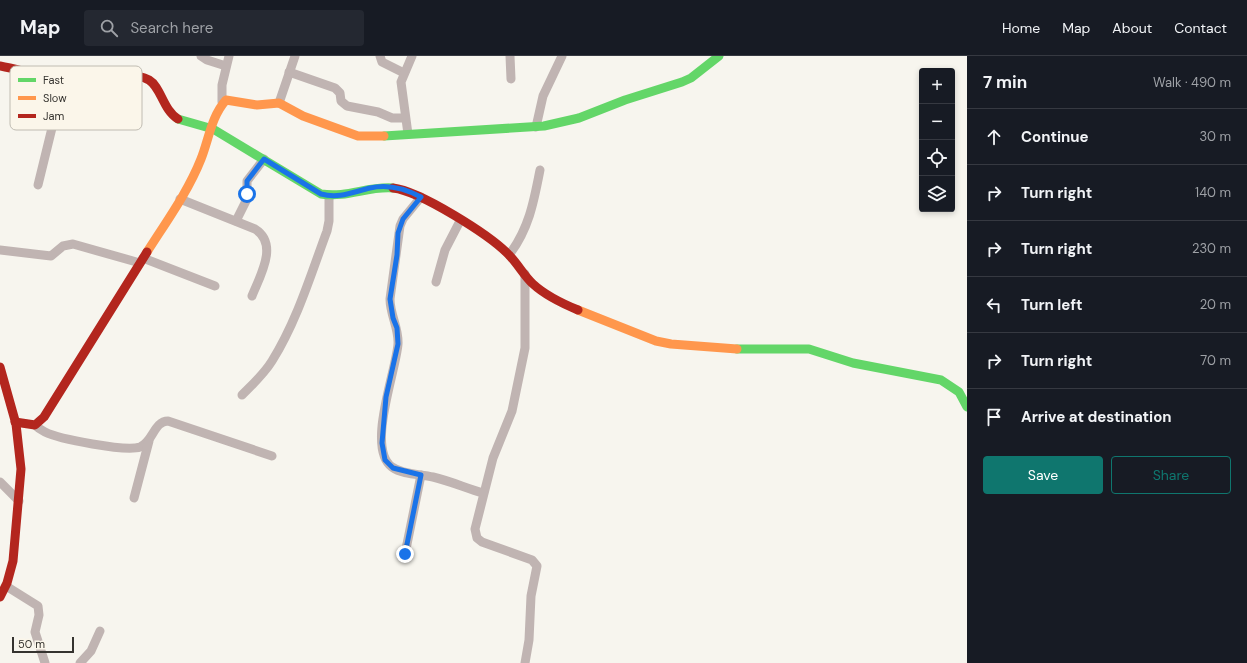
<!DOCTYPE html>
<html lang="en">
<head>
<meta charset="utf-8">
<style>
	body { margin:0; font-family:"DM Sans",sans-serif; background:#242831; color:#f1f3f6 }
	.controls { position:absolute; right:12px; top:12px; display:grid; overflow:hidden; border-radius:4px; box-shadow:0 2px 6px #0003 }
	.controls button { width:36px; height:36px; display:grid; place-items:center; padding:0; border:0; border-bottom:1px solid #363941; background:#171b24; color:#f1f3f6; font:20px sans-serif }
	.scale { position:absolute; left:12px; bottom:10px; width:62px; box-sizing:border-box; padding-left:4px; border:2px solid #35332f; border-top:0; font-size:11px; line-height:14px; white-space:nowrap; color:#35332f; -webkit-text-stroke:3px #fbf6ea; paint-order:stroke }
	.stop { position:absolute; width:12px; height:12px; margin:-9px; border:3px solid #1a73e8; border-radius:50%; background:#fff }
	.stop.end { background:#1a73e8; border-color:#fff; box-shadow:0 1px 4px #0008 }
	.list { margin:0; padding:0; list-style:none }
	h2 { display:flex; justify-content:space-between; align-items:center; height:52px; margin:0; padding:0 16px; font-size:17px }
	h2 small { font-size:13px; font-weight:400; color:#9ea1a6 }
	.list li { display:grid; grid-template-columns:26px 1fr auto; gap:12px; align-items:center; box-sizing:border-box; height:56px; padding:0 16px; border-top:1px solid #363941 }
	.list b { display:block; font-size:15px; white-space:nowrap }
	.list em { font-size:13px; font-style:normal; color:#9ea1a6 }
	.actions { display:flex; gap:8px; padding:12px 16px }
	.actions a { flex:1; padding:9px 0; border:1px solid #0f766e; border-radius:4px; text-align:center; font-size:14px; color:#0f766e }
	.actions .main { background:#0f766e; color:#fff }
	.icon { flex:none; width:22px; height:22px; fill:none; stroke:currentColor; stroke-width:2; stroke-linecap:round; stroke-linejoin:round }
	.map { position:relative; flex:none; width:967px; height:607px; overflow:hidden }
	header { display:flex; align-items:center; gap:24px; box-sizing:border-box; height:56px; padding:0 20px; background:#171b24; border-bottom:1px solid #363941 }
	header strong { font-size:19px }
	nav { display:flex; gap:22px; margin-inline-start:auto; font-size:14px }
	.search { width:280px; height:36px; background:#242831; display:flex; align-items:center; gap:10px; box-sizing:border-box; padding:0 14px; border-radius:4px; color:#9ea1a6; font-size:15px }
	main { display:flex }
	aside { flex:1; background:#171b24 }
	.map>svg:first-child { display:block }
</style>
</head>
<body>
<header>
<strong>Map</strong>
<div class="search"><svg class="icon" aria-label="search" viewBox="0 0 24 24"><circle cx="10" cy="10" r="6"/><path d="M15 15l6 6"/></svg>Search here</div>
<nav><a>Home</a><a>Map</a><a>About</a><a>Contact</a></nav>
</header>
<main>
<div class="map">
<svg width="967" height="607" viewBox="0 0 967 607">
	<rect width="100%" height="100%" fill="#f7f5ee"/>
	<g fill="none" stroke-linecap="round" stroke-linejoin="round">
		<g stroke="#c0b4b2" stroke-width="9">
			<path d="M201 0 207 4 226 10"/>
			<path d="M380 0 382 6 404 17"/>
			<path d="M510 0 511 23"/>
			<path d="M289 16 335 32 340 37 341 45 347 50 378 56 392 62H405"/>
			<path d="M222 46V29L229 0"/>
			<path d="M279 47 295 0"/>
			<path d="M536 71 543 40 562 0"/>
			<path d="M408 78 401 26 412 0"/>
			<path d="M38 129 64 23"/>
			<path d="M421 141 403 163 400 170 390 243C390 259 399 272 398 288 396 316 366 392 392 411 403 419 420 418 433 421 450 425 466 432 483 437"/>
			<path d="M180 143 255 173C279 188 260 220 252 240"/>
			<path d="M236 165 247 143V125L264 103"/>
			<path d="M0 194 51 200 63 190 73 188 140 207"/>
			<path d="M509 199C529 173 534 145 540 114"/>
			<path d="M143 202 215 230"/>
			<path d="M525 218V292L512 355 493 402 475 473 477 482 482 486 532 504 537 510 531 540 529 584 525 607"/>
			<path d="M436 226 445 194 460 165"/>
			<path d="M242 339C253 328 264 318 272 305 297 265 311 218 327 175L329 165V140"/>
			<path d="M35 369C38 372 41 374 45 376 59 383 126 396 140 391 153 386 154 365 168 365L272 400"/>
			<path d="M0 426 19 445"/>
			<path d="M134 442 149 385"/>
			<path d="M405 498 421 419"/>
			<path d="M6 530 38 550 39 559 35 576 45 607"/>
			<path d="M80 607 91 595 100 575"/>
		</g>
		<g stroke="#63d668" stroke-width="9">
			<path d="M178 63 213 73 321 138C348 142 367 130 393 132"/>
			<path d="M384 80 544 70 579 62 625 44 682 26 691 22 719 0"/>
			<path d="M737 293H809L853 307 941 324 959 336 967 351"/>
		</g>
		<g stroke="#ff974d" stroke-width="9">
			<path d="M147 196C166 166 188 136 201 103 209 83 211 61 226 44L257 49 279 47 303 60 358 80H384"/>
			<path d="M578 254 656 285 671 288 737 293"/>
		</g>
		<g stroke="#b3261e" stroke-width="9">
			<path d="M0 10C21 14 42 21 63 23 86 25 129 13 149 24 161 31 163 54 178 63"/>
			<path d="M393 132C420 135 490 179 509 199 518 208 524 220 533 228 546 240 561 247 578 254"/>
			<path d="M0 311 16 368 21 413 13 505 7 527 0 541"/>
			<path d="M15 366 35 369 44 361 147 196"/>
		</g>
	</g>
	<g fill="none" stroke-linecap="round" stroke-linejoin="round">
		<path stroke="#1a73e8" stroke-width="5" d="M247 138V125L264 103 321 138C339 143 353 136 370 132 387 128 406 133 421 141L403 163 398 177 397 199 390 243 393 262 397 272 398 288 386 341 382 387 385 404 393 412 421 419 405 498"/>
	</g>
	<rect x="10" y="10" width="132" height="64" rx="6" fill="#fbf6ea" stroke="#c0bcb2" stroke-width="1"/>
	<rect x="18" y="22" width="18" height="4" fill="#63d668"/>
	<rect x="18" y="40" width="18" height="4" fill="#ff974d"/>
	<rect x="18" y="58" width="18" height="4" fill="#b3261e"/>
	<g font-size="11" fill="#35332f">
		<text x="43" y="28">Fast</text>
		<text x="43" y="46">Slow</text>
		<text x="43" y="64">Jam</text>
	</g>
</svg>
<div class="controls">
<button>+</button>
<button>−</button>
<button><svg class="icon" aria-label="locate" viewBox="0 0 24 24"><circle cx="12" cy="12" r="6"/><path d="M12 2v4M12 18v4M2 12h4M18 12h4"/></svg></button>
<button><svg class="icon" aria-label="layers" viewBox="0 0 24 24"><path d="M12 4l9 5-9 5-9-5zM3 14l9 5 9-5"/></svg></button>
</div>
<div class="scale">50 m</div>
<div class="stop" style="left:247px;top:138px"></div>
<div class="stop end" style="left:405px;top:498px"></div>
</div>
<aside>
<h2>7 min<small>Walk · 490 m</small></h2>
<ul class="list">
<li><svg class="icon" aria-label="ahead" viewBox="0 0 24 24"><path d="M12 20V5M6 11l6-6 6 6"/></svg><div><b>Continue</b></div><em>30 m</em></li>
<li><svg class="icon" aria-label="right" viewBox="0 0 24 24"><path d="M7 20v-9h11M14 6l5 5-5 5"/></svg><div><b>Turn right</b></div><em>140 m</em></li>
<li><svg class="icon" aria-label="right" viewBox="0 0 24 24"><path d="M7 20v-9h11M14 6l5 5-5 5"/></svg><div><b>Turn right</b></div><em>230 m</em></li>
<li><svg class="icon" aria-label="left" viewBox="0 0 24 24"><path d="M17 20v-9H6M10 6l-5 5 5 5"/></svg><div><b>Turn left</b></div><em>20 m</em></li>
<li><svg class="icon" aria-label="right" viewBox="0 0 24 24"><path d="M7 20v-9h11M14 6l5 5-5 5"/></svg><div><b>Turn right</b></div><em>70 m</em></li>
<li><svg class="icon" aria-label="arrive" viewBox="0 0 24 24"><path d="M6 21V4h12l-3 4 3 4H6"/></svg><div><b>Arrive at destination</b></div></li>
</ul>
<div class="actions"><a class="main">Save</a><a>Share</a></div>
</aside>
</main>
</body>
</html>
